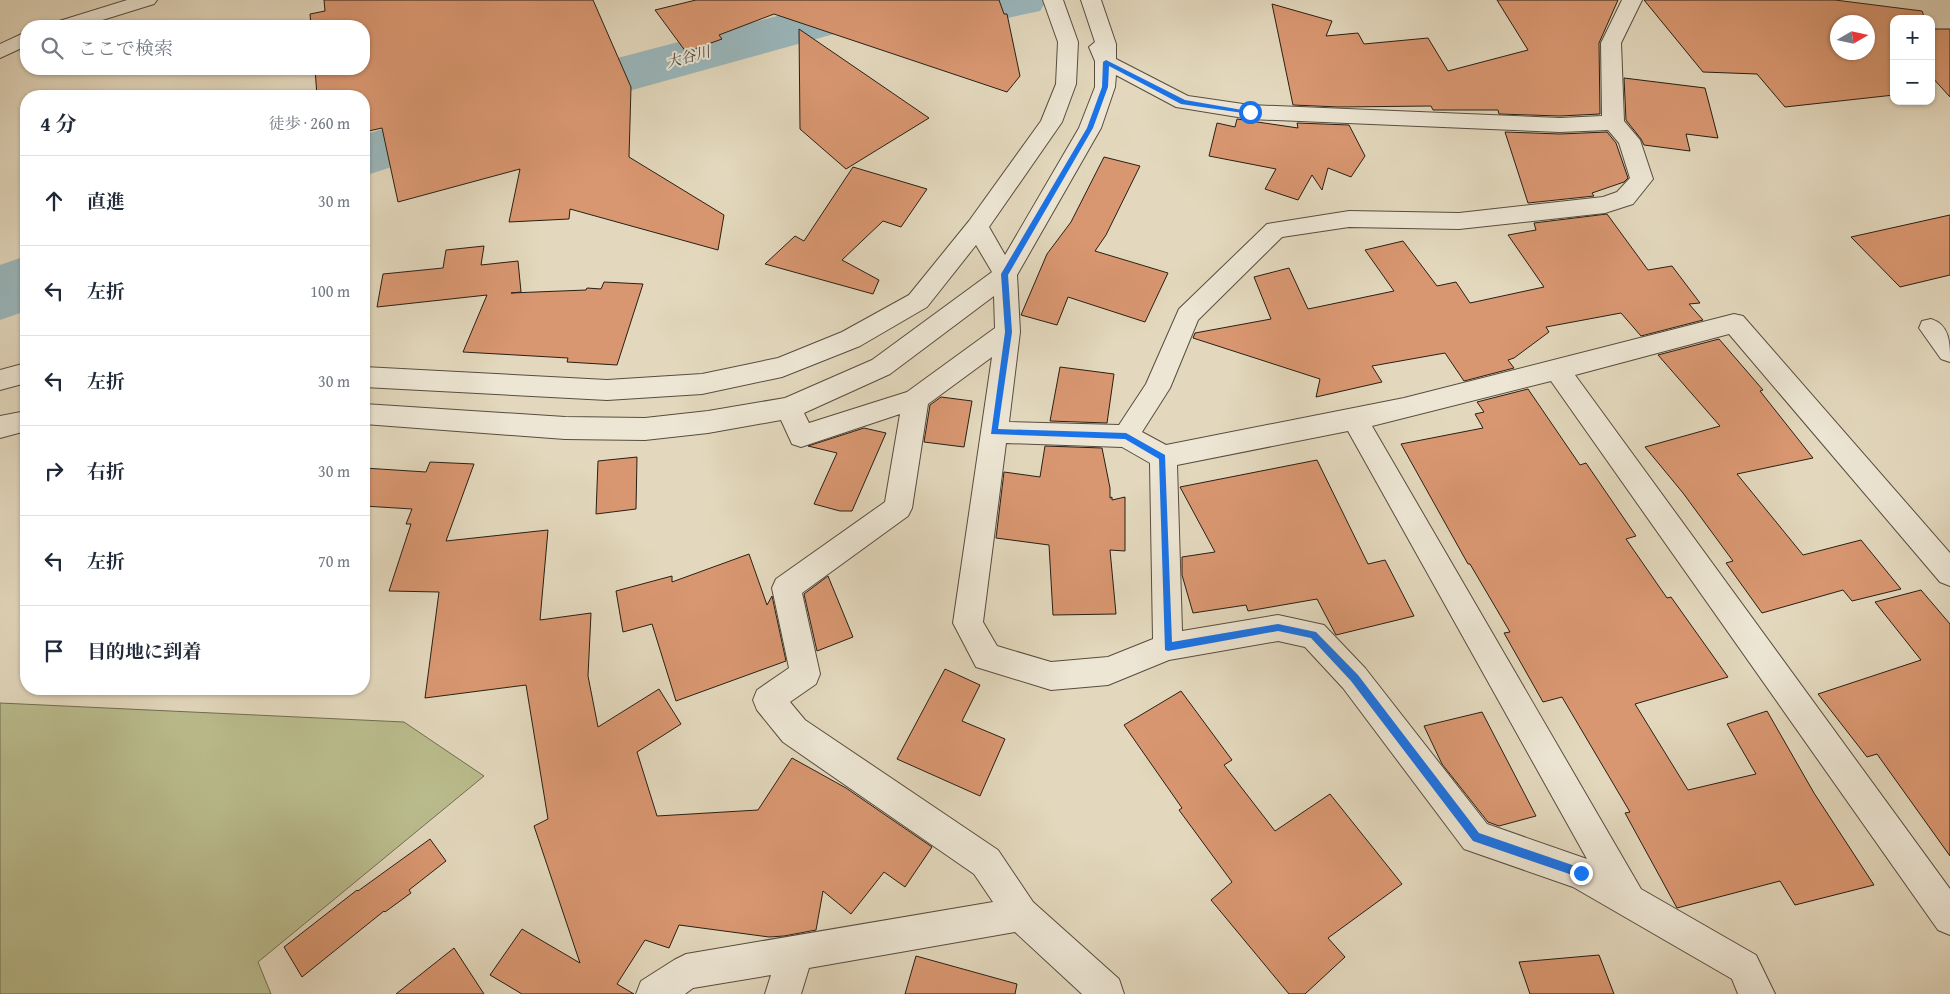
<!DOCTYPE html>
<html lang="ja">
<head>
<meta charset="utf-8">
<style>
	body { margin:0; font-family:"Gentium Book Plus","Noto Serif JP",serif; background:#f2f2f3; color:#1f2937 }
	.controls { position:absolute; right:15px; top:15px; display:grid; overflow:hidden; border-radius:10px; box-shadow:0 1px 4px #0004 }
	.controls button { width:45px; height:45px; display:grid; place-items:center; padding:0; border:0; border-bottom:1px solid #e0e1e3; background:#fff; color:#1f2937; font:25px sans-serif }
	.compass { position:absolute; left:1830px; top:15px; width:45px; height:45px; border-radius:50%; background:#fff; box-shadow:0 1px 4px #0004; rotate:81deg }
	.stop { position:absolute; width:15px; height:15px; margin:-11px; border:4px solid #1a73e8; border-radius:50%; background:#fff }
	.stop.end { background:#1a73e8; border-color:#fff; box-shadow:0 1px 5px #0008 }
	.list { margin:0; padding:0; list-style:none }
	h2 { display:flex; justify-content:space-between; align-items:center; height:65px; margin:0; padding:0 20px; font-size:21px }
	h2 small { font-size:16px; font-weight:400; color:#747a83 }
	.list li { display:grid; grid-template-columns:32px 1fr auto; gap:15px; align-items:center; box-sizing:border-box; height:90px; padding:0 20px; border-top:1px solid #e0e1e3 }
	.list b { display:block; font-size:19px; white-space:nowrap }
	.list em { font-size:16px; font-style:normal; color:#747a83 }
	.icon { flex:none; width:28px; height:28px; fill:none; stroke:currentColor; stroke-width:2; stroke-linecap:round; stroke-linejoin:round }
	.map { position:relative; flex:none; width:1950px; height:994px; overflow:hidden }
	.search { position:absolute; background:#fff; box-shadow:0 1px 4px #0004; left:20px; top:20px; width:350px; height:55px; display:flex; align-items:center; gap:12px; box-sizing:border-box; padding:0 18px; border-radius:20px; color:#747a83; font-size:19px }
	.panel { position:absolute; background:#fff; box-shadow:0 1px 4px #0004; left:20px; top:90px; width:350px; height:605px; border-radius:20px }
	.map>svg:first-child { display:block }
</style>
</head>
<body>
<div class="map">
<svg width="1950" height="994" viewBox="0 0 1950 994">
	<rect width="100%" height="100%" fill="#e3d8bd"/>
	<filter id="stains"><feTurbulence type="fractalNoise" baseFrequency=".004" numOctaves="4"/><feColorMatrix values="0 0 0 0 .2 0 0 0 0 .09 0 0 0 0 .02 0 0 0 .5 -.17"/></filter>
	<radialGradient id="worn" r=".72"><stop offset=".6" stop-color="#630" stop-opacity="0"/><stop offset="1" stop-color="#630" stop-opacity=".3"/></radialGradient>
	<path fill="#babc8d" stroke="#716e51" d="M0 703 404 722 484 776 258 962 271 994H0Z"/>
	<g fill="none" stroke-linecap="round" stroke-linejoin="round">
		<g fill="#9ab7bc" fill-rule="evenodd">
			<path d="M838 0H1047L1040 11 965 27 852 29 589 102 364 176V135L549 76Z"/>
			<path d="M26 256V311L0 320V265Z"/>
		</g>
	</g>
	<g fill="#d99771" stroke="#281f15" fill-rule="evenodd">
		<path d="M324 0H593L631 87 629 157 724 215 718 250 570 209 569 219 509 222 520 169 398 202 382 128 364 132V96H317L315 69H364V26H311L310 14 325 11Z"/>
		<path d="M696 0H999L1004 14H1007L1020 76 1007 92 774 14 719 35 722 39 686 52 655 10Z"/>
		<path d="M1497 0H1618L1599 43 1600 114 1560 116 1499 114 1498 110H1433L1431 106 1339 107 1293 105 1272 4 1332 21 1326 36 1358 33 1364 44 1428 38 1448 71 1528 50Z"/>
		<path d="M1644 0H1835L1922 11 1925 19H1894V95L1785 107 1757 74 1703 72ZM1838 22H1868V52H1838Z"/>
		<path d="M799 29 929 118 846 169 800 129Z"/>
		<path d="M1931 29H1950V97L1931 76Z"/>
		<path d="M1624 78 1705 88 1718 138 1686 134 1690 151 1644 145 1641 139 1626 120Z"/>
		<path d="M1237 119 1298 128 1297 123 1349 125 1365 156 1351 177 1328 168 1322 190 1312 175 1298 200 1265 189 1276 169 1209 156 1217 123 1235 127Z"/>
		<path d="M1505 132 1560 134 1607 132 1616 143 1628 178 1624 182 1592 193 1594 196 1528 203Z"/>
		<path d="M1104 157 1140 166 1106 235 1095 251 1168 273 1145 322 1068 297 1057 325 1021 315 1047 254 1071 222Z"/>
		<path d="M853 167 927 189 901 227 883 221 842 260 879 280 873 294 765 264 795 236 804 241Z"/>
		<path d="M1607 214 1648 270 1672 266 1700 303 1689 304 1703 320 1641 336 1621 313 1546 327 1549 332 1514 358 1508 360 1514 368 1464 381 1445 353 1372 366 1382 382 1316 397 1320 379 1193 338 1195 333 1271 319 1254 277 1289 268 1308 309 1394 291 1365 250 1403 241 1437 286 1456 282 1470 303 1544 287 1508 235 1536 230 1534 223Z"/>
		<path d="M1950 215V275L1900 287 1851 237Z"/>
		<path d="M484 246 481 265 518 261 521 292 511 293 586 290 587 288 601 289 604 282 643 284 617 365 567 362 568 358 463 352 487 295 377 307 383 274 443 268 446 250Z"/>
		<path d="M1719 339 1763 390 1760 391 1813 458 1737 474 1803 555 1861 540 1901 589 1852 601 1843 590 1762 613 1726 563 1733 561 1683 493 1645 447 1720 426 1658 355Z"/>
		<path d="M1060 367 1114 374 1107 423 1050 421Z"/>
		<path d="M1528 389 1580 465 1586 463 1636 536 1626 539 1667 598 1671 597 1728 677 1635 704 1688 790 1756 774 1727 724 1767 711 1814 793 1874 885 1795 905 1780 881 1677 908 1625 813 1630 812 1562 697 1543 702 1504 633 1510 632 1470 564H1468L1401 444 1483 428 1475 414 1484 412 1477 402Z"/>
		<path d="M941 397 972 401 964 447 924 442 930 405Z"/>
		<path d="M864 428 886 433 852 511H840L814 504 837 453 808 446Z"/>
		<path d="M1045 446 1102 448 1110 488V498L1112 497V500L1125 497V551L1110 550 1116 614 1053 615 1049 545 996 538 1004 472 1040 477Z"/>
		<path d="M637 457 636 509 596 514 598 461Z"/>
		<path d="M1317 460 1368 564 1385 560 1414 616 1336 635 1317 599 1248 611 1246 605 1193 613 1182 575V557L1215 552 1180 487Z"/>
		<path d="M430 462 474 464 446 541 548 530 540 620 591 613 588 676 598 727 659 689 681 724 637 752 657 816 758 810 792 758 846 788 932 847 905 887 884 872 851 914 823 891 816 930 784 936 769 937 679 925 669 948 645 940 617 984 634 994H522L490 975 522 929 580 963 534 826 548 819 526 685 425 698 439 592 389 591 411 524H406L412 509 364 506V468L426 472Z"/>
		<path d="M749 554 767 605 772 596 786 661 676 701 652 624 623 632 616 591 672 576V582Z"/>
		<path d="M828 576 853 637 817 651 804 594Z"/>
		<path d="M1921 590 1950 624V856L1877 754 1867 757 1818 694 1921 660 1875 602Z"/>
		<path d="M945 669 980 685 962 721 1005 739 980 796 897 759Z"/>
		<path d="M1181 691 1232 760 1224 765 1275 831 1330 794 1402 884 1328 938 1345 957 1305 994H1289L1211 900 1232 882 1179 810 1182 808 1124 725Z"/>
		<path d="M1482 712 1536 816 1499 826 1488 822 1442 764 1424 726Z"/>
		<path d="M430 839 446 861 409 890 411 893 385 912 384 911 302 977 284 947 357 890 358 891Z"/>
		<path d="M454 948 484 994H396Z"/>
		<path d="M1599 955 1614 994H1530L1519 962Z"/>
		<path d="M916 956 1017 984 1015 994H905Z"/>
	</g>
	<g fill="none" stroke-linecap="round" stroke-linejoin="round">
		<g stroke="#574d3f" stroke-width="2">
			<g id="minor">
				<path d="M127 0H157L154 4 83 26H53L56 22Z"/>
				<path d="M1043 0H1063L1078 42 1076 84 1062 122 989 227 1005 255 1079 128 1095 87V61L1089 47 1095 42 1081 0H1101L1116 44V59L1188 96 1250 105 1560 118 1602 116 1601 43 1622 0H1642L1621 43 1624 121 1640 140 1653 179 1633 204 1605 213 1459 229 1349 227 1282 237 1198 320 1170 388 1142 432 1166 445 1404 398 1734 314 1743 316 1950 553V586L1940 582 1729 334 1575 375 1950 889V935L1938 930 1551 381 1372 426 1641 889 1756 955 1775 994H1738L1732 979 1573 887 1464 849 1343 688 1305 647 1278 641 1169 660 1108 685 1051 690 976 667 953 623 992 357 928 404 912 508 908 516 802 593 820 674 816 684 790 702 805 720 998 850 1033 902 1119 979 1124 994H1082L1015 932 809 968 801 994H765L771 975 693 988 685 994H636L641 981 674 960 686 954 993 902 974 874 783 742 757 710 753 700 757 690 789 668 772 588 776 579 885 502 900 414 801 447 792 444 781 420 708 433 645 440 565 439 364 424V404L565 417 645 418 708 411 785 398 872 360 992 272 976 245 927 307 860 346 782 377 702 394 607 400 364 387V367L607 380 702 374 778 358 842 332 909 295 969 221 1041 121 1056 84 1058 42ZM1116 75 1176 107 1250 119 1560 132 1608 130 1619 143 1630 178 1617 192 1603 197 1459 213 1349 211 1267 224 1179 309 1146 384 1119 425 1009 422 1020 332 1017 275 1101 128 1115 87ZM994 296 995 328 907 392 809 423 804 413 890 374ZM1348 431 1587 859 1487 824 1365 668 1324 625 1278 615 1182 631 1177 465ZM1006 443 1122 447 1150 463 1153 639 1108 657 1051 662 997 646 983 622Z"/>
				<path d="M26 32V46L0 58V44Z"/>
				<path d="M1931 319C1950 325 1950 343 1950 362L1941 359 1919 328 1922 321Z"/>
				<path d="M26 363V383L0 390V370Z"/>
				<path d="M26 411V431L0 438V416Z"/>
			</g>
		</g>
		<use href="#minor" fill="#ede6d4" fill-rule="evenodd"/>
	</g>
	<path fill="#1a73e8" d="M1106 60 1185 100 1254 112 1250 114 1181 104 1109 66 1108 87 1093 128 1008 275 1012 332 998 429 1126 433 1165 455 1172 642 1278 624 1316 632 1358 675 1479 833 1581 868 1586 873 1584 876 1581 878 1473 841 1351 681 1311 638 1278 631 1168 651 1165 650 1159 459 1125 439 991 434 1005 332 1001 274 1087 128 1102 87 1103 62Z"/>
	<g text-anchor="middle" stroke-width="4" stroke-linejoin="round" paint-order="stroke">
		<g font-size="15" font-style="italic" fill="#4a4d47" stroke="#ede6d4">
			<text transform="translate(688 57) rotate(-15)" y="5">大谷川</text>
		</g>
	</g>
	<rect width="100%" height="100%" filter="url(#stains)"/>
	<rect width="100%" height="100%" fill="url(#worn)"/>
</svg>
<div class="controls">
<button>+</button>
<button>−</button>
</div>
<svg class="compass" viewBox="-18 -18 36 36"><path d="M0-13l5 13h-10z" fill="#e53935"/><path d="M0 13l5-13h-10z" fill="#747a83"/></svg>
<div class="stop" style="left:1250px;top:112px"></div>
<div class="stop end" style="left:1581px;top:873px"></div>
<div class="search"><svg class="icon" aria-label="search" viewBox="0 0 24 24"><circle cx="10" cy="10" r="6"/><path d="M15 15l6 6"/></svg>ここで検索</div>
<section class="panel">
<h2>4 分<small>徒歩 · 260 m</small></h2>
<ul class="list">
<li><svg class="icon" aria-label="ahead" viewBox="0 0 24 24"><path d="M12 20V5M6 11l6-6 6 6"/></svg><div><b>直進</b></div><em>30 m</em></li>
<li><svg class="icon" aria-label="left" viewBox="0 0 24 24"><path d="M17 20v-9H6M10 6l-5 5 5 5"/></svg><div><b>左折</b></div><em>100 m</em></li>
<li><svg class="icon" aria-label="left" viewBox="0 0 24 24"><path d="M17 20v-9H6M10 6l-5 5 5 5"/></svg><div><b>左折</b></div><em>30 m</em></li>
<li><svg class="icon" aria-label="right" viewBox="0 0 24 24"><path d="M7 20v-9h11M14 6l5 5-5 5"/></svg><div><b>右折</b></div><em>30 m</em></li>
<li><svg class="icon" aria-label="left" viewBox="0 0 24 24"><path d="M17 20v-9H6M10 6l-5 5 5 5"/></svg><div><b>左折</b></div><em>70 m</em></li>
<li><svg class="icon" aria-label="arrive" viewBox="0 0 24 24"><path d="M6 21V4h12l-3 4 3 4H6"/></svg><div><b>目的地に到着</b></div></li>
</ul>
</section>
</div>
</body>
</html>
